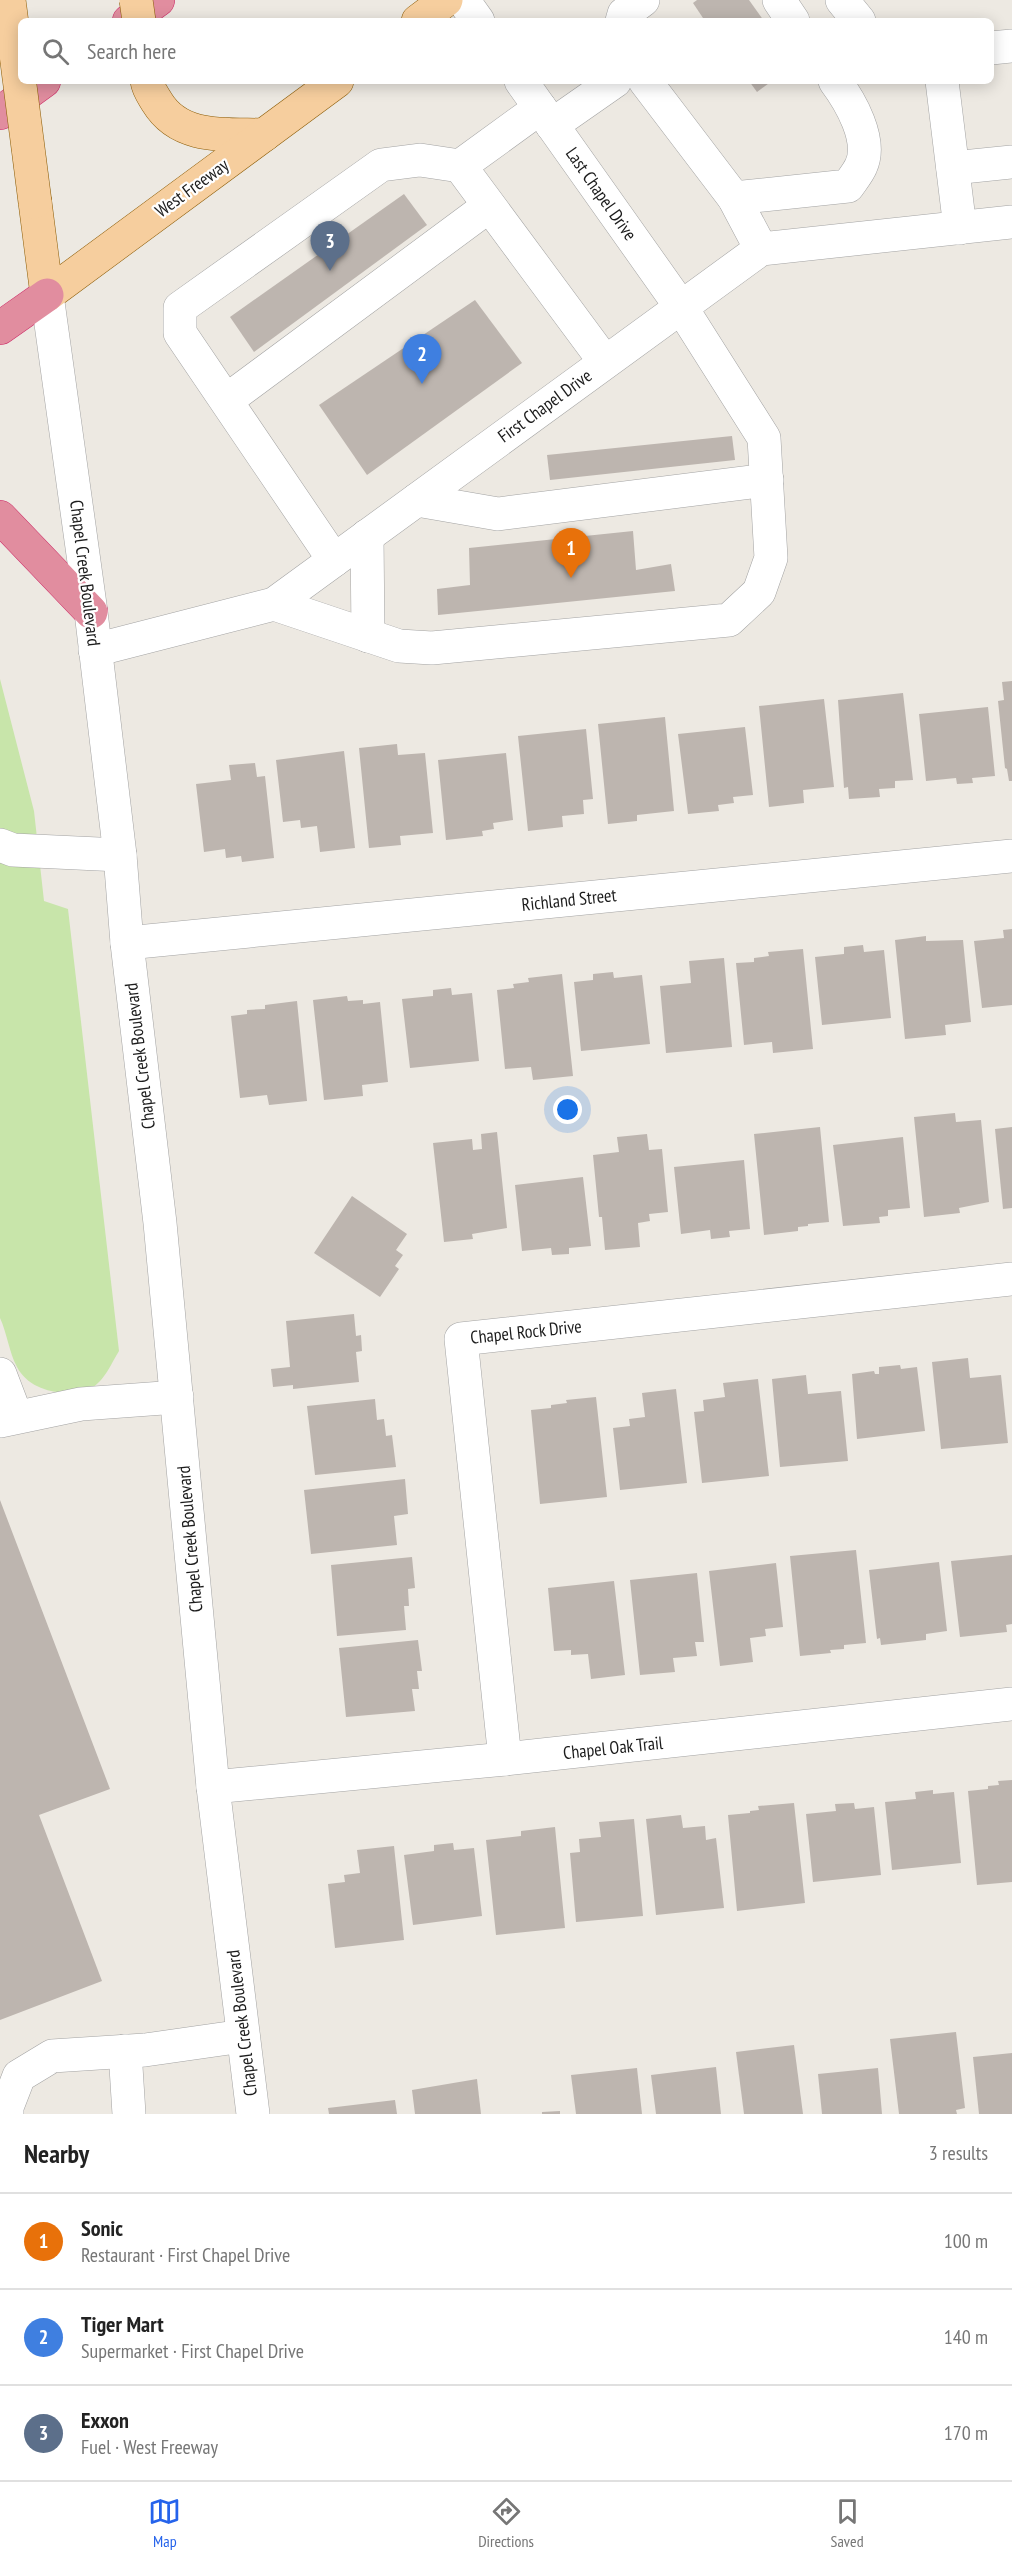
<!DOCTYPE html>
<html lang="en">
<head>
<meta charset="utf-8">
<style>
	body { margin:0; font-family:"PT Sans Narrow",sans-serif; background:#f6f6f6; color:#222 }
	.you { position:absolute; left:568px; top:1110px; width:21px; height:21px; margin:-15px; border:4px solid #fff; border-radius:50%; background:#1a73e8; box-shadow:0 0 0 9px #1a73e833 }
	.badge { display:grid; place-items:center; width:39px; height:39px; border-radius:50%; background:#2563eb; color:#fff; font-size:20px; font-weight:700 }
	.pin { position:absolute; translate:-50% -50px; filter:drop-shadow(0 2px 3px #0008) }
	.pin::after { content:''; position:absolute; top:32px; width:21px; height:18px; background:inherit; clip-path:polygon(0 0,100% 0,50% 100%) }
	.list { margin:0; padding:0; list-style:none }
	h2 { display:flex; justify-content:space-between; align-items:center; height:78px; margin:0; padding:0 24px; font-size:26px }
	h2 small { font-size:20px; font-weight:400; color:#767676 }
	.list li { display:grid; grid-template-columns:39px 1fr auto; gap:18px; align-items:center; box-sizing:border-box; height:96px; padding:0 24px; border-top:2px solid #e0e0e0 }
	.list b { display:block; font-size:22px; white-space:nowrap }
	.list p { margin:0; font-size:20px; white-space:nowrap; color:#767676 }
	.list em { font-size:20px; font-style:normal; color:#767676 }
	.icon { flex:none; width:33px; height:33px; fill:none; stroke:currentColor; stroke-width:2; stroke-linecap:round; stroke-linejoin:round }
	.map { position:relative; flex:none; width:1012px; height:2114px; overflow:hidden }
	.search { position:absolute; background:#fff; box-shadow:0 3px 15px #0003; left:18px; right:18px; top:18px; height:66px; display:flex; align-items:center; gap:15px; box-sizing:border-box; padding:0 21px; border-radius:9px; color:#767676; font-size:22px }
	.sheet { height:366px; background:#fff }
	nav { display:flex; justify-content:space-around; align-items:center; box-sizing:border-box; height:84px; border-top:2px solid #e0e0e0; background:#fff; font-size:16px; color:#767676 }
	nav a { display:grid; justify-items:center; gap:3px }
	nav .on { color:#2563eb }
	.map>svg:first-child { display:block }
</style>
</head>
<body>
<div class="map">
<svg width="1012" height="2114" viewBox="0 0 1012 2114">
	<rect width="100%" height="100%" fill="#ede9e2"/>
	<path fill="#c8e5aa" d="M0 679 34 811 44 901 68 909 119 1351C112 1362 104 1382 91 1388 66 1398 30 1392 17 1367 9 1352 7 1333 0 1318Z"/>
	<g fill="#bdb5af">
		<path d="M697 0H749L764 21H705L693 3Z"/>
		<path d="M749 81H772L757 92Z"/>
		<path d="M404 194 427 225 254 352 230 317Z"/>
		<path d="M475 300 522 363 367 475 319 405Z"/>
		<path d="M732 436 735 460 550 480 547 455Z"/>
		<path d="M633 531 636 570 671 564 675 591 438 615 437 589 470 585 469 548Z"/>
		<path d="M1012 681V781H1009L1007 769 1005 768 998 701 1004 700 1002 682Z"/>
		<path d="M903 693 913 780 895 781V788L879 789 880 797 849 799 848 787 844 788 838 700Z"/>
		<path d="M824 699 834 787 803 790 804 803 769 807 759 706Z"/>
		<path d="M988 707 995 776 972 778 973 783 957 784 956 778 926 781 919 714Z"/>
		<path d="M665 717 674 811 637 815V821L608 824 598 724Z"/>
		<path d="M745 727 753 795 733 797 734 803 718 805 719 811 688 814 678 734Z"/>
		<path d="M586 729 593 799 583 800 584 814 562 816 563 827 528 831 518 736Z"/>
		<path d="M397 744 398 755 425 753 433 833 400 836 401 845 369 848 359 748Z"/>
		<path d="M344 751 355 848 320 852 317 826 301 828 300 820 283 822 276 760Z"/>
		<path d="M506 753 513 820 493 823 494 829 482 831 483 836 446 840 438 760Z"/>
		<path d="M255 763 257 777 265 776 274 858 242 862 241 856 226 858 225 849 204 852 196 784 231 780 229 765Z"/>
		<path d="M1012 929V1005L982 1008 974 941 1004 938 1003 930Z"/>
		<path d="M926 936V941L963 940 971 1022 945 1025 946 1035 905 1039 895 940Z"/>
		<path d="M863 945 864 952 884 950 891 1018 822 1025 815 957 844 954V947Z"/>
		<path d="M803 949 813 1049 773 1053 772 1042 744 1045 736 963 754 962V958L769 956 768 952Z"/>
		<path d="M724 958 732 1047 666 1053 660 986 691 983 689 961Z"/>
		<path d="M613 972 614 978 642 975 650 1044 581 1051 574 982 593 980V974Z"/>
		<path d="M562 974 573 1076 533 1080 531 1067 505 1069 497 990 514 988 513 984 529 982 528 978Z"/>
		<path d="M451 988 452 995 472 993 479 1061 410 1068 402 999 433 996V990Z"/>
		<path d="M347 996 348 1001 363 1000V1004L380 1002 388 1082 362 1085 363 1096 324 1100 313 1000Z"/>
		<path d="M297 1001 307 1101 269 1105 267 1095 240 1098 231 1016 247 1014V1010L265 1009V1005Z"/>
		<path d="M955 1113 956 1122 981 1120 989 1202 959 1208 960 1213 924 1217 914 1117Z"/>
		<path d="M820 1127 829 1222 808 1224V1226L798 1227V1231L764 1235 754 1134Z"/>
		<path d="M1012 1127V1208L1003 1209 995 1129Z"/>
		<path d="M497 1132 507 1228 472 1234 473 1239 444 1242 433 1143 472 1139 473 1150 482 1149 481 1134Z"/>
		<path d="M647 1134 649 1150 662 1149 668 1212 649 1214 650 1221 638 1223 640 1247 605 1250 602 1217H599L593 1155 619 1152 617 1137Z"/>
		<path d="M903 1137 910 1208 888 1210V1216L879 1217 880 1223 843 1226 833 1145Z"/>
		<path d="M744 1160 750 1229 729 1231 730 1237 711 1239 710 1230 681 1234 674 1167Z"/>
		<path d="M583 1177 591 1246 569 1248V1254L552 1255 551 1248 522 1251 515 1185Z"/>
		<path d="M352 1196 407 1234 396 1250 403 1255 395 1266 399 1269 380 1297 314 1253Z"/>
		<path d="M354 1314 356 1336 361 1335 362 1351 356 1352 359 1382 293 1389V1385L273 1387 271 1369 290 1367 286 1321Z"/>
		<path d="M968 1358 970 1378 1001 1375 1008 1443 941 1449 932 1362Z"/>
		<path d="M900 1365 901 1369 917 1367 925 1431 857 1439 852 1374 874 1371 875 1374H879V1367Z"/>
		<path d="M806 1375 808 1394 841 1391 848 1461 780 1467 772 1379Z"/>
		<path d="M758 1379 769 1476 702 1483 694 1412 704 1411 703 1400 725 1397 723 1383Z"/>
		<path d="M676 1389 687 1483 620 1490 613 1428 630 1426 629 1419 645 1417 642 1393Z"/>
		<path d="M596 1397 607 1497 540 1504 531 1410 551 1408V1405L567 1403 566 1400Z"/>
		<path d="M375 1399 377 1420 384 1419 386 1436 392 1435 396 1467 315 1475 307 1406Z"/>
		<path d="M405 1479 408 1514 394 1516 397 1545 311 1554 304 1490Z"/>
		<path d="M0 1500 110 1789 39 1815 102 1981 0 2020Z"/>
		<path d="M856 1550 866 1643 844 1645V1649L830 1650 831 1653 800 1656 790 1556Z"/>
		<path d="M1012 1555V1624L1006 1625 1007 1632 960 1637 951 1561Z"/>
		<path d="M412 1557 415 1588 408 1589 409 1606H404L406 1630 337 1636 331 1565Z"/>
		<path d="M939 1562 947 1631 926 1634V1640L881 1645 880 1638 877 1639 869 1570Z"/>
		<path d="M776 1563 783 1627 765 1629 766 1636 750 1638 753 1662 720 1666 709 1571Z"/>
		<path d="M697 1573 704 1642H695L697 1656 673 1658 675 1672 640 1675 630 1580Z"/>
		<path d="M614 1581 625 1675 591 1679 588 1654 571 1655V1650L554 1651 548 1588Z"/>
		<path d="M418 1640 422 1671H417L419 1689H412L415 1711 346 1717 339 1648Z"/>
		<path d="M1012 1780V1882L977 1885 968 1791 988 1789V1786L999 1785 998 1781Z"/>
		<path d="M933 1790V1794L954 1792 961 1863 892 1870 885 1802 916 1799 915 1792Z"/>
		<path d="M794 1803 805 1903 737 1911 728 1815 750 1813V1811L759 1810 758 1806Z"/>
		<path d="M854 1803 855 1809 874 1807 881 1875 813 1882 806 1814 836 1811 835 1804Z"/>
		<path d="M681 1815 683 1828 705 1826 706 1840 716 1838 724 1908 656 1915 646 1819Z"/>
		<path d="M634 1819 643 1916 576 1922 570 1853 580 1852 579 1839 601 1837 599 1822Z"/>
		<path d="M555 1827 565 1928 496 1935 486 1840 521 1836V1831Z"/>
		<path d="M453 1843 454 1850 474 1848 482 1916 413 1925 404 1855 434 1851V1845Z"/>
		<path d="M394 1846 404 1940 335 1948 328 1884 345 1882 344 1875 360 1873 357 1850Z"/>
		<path d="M956 2032 965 2108 956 2110 957 2114H899L890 2039Z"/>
		<path d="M794 2045 803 2114H744L736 2052Z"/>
		<path d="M1012 2053V2114H979L973 2057Z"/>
		<path d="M716 2067 721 2114H656L651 2075Z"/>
		<path d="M637 2068 642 2114H576L571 2075Z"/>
		<path d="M878 2068 882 2114H822L818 2074Z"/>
		<path d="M477 2079 481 2114H415L412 2090Z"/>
		<path d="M395 2100 397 2114H329L328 2108Z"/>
		<path d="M560 2111V2114H542V2112Z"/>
	</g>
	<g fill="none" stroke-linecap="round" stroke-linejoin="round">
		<g stroke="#a3a3a3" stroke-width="34">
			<g id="minor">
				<path d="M463 0 478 21"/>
				<path d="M779 0 793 21"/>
				<path d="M842 0 859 21"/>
				<path d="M622 21 624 14 643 0"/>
				<path d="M991 48 1012 46"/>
				<path d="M645 81 734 198 761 249"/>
				<path d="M942 81 960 228"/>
				<path d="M540 108 460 166 605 362"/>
				<path d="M552 125 615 81"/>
				<path d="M953 168 1012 162"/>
				<path d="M734 198 848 186C852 180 858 173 861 166 873 140 850 101 835 81"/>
				<path d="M47 295 91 612 120 855 127 943 160 1223 213 1787 253 2114"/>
				<path d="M227 400 489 206"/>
				<path d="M417 500 498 514 767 480"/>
				<path d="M367 536 368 636"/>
				<path d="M334 560 180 333V308L381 165 420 160 460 166"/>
				<path d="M274 604 399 646 432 648 729 620 759 592 771 558 764 438 681 307 521 81"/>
				<path d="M95 650 274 604 761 249 1012 222"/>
				<path d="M0 845 13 850 120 855"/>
				<path d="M127 943 1012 856"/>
				<path d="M0 1374 16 1416"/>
				<path d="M0 1421 81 1404 177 1397"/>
				<path d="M505 1759 461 1339 1012 1279"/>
				<path d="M213 1787 505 1759 1012 1704"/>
				<path d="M125 2051 129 2114"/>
				<path d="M7 2114V2107L19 2076 52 2056 145 2050 243 2036"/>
			</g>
		</g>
		<g stroke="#8c5d08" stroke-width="34">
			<g id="major">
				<path d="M418 21 446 0"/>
				<path d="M147 81C148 89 153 95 157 102 180 140 225 134 264 135"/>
				<path d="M35 202 47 295 337 81"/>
			</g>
		</g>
		<g stroke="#cd2d68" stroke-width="34">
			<g id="highway">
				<path d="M129 21 158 0"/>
				<path d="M0 113 44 81"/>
				<path d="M0 328 47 295"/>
				<path d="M0 517 91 612"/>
			</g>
		</g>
		<use href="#minor" stroke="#fff" stroke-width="33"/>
		<use href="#major" stroke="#f6ce9e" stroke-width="33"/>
		<use href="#highway" stroke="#e18d9f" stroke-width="33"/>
		<g stroke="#8c5d08" stroke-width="34" stroke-linecap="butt">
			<g id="major-bridge">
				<path d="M9 0 35 202"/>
				<path d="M136 0 139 21"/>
			</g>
		</g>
		<use href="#major-bridge" stroke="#f6ce9e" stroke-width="33"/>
	</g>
	<g text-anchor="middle" stroke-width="4.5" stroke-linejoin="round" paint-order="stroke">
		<g font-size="18" fill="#1c1c1c" stroke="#fff">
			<text transform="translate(192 188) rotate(-36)" y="6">West Freeway</text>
			<text transform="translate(601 194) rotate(55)" y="6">Last Chapel Drive</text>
			<text transform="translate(545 406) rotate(-36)" y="6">First Chapel Drive</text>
			<text transform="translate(85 573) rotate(83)" y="6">Chapel Creek Boulevard</text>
			<text transform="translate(569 900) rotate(-6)" y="6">Richland Street</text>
			<text transform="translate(140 1056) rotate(-97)" y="6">Chapel Creek Boulevard</text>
			<text transform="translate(526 1332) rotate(-6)" y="6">Chapel Rock Drive</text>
			<text transform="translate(190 1539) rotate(-95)" y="6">Chapel Creek Boulevard</text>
			<text transform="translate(613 1748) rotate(-6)" y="6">Chapel Oak Trail</text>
			<text transform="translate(242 2023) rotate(-97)" y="6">Chapel Creek Boulevard</text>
		</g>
	</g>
</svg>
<div class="you"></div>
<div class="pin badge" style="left:571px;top:578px;background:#e8710a">1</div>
<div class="pin badge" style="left:422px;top:384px;background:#3f7fe0">2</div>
<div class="pin badge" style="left:330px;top:271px;background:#5c6f8a">3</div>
<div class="search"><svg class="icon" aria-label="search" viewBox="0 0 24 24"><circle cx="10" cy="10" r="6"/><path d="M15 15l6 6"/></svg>Search here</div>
</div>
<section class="sheet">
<h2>Nearby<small>3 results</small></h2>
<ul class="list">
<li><span class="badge" style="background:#e8710a">1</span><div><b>Sonic</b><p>Restaurant · First Chapel Drive</p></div><em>100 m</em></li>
<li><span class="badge" style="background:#3f7fe0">2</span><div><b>Tiger Mart</b><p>Supermarket · First Chapel Drive</p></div><em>140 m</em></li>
<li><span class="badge" style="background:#5c6f8a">3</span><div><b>Exxon</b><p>Fuel · West Freeway</p></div><em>170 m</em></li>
</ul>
</section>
<nav>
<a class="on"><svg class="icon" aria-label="map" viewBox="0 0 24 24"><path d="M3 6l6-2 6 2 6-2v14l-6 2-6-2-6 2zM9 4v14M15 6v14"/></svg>Map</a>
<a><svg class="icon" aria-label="directions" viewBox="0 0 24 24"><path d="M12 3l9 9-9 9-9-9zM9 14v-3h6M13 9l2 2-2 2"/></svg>Directions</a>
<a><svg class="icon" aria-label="saved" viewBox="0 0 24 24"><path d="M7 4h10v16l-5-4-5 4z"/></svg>Saved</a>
</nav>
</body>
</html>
